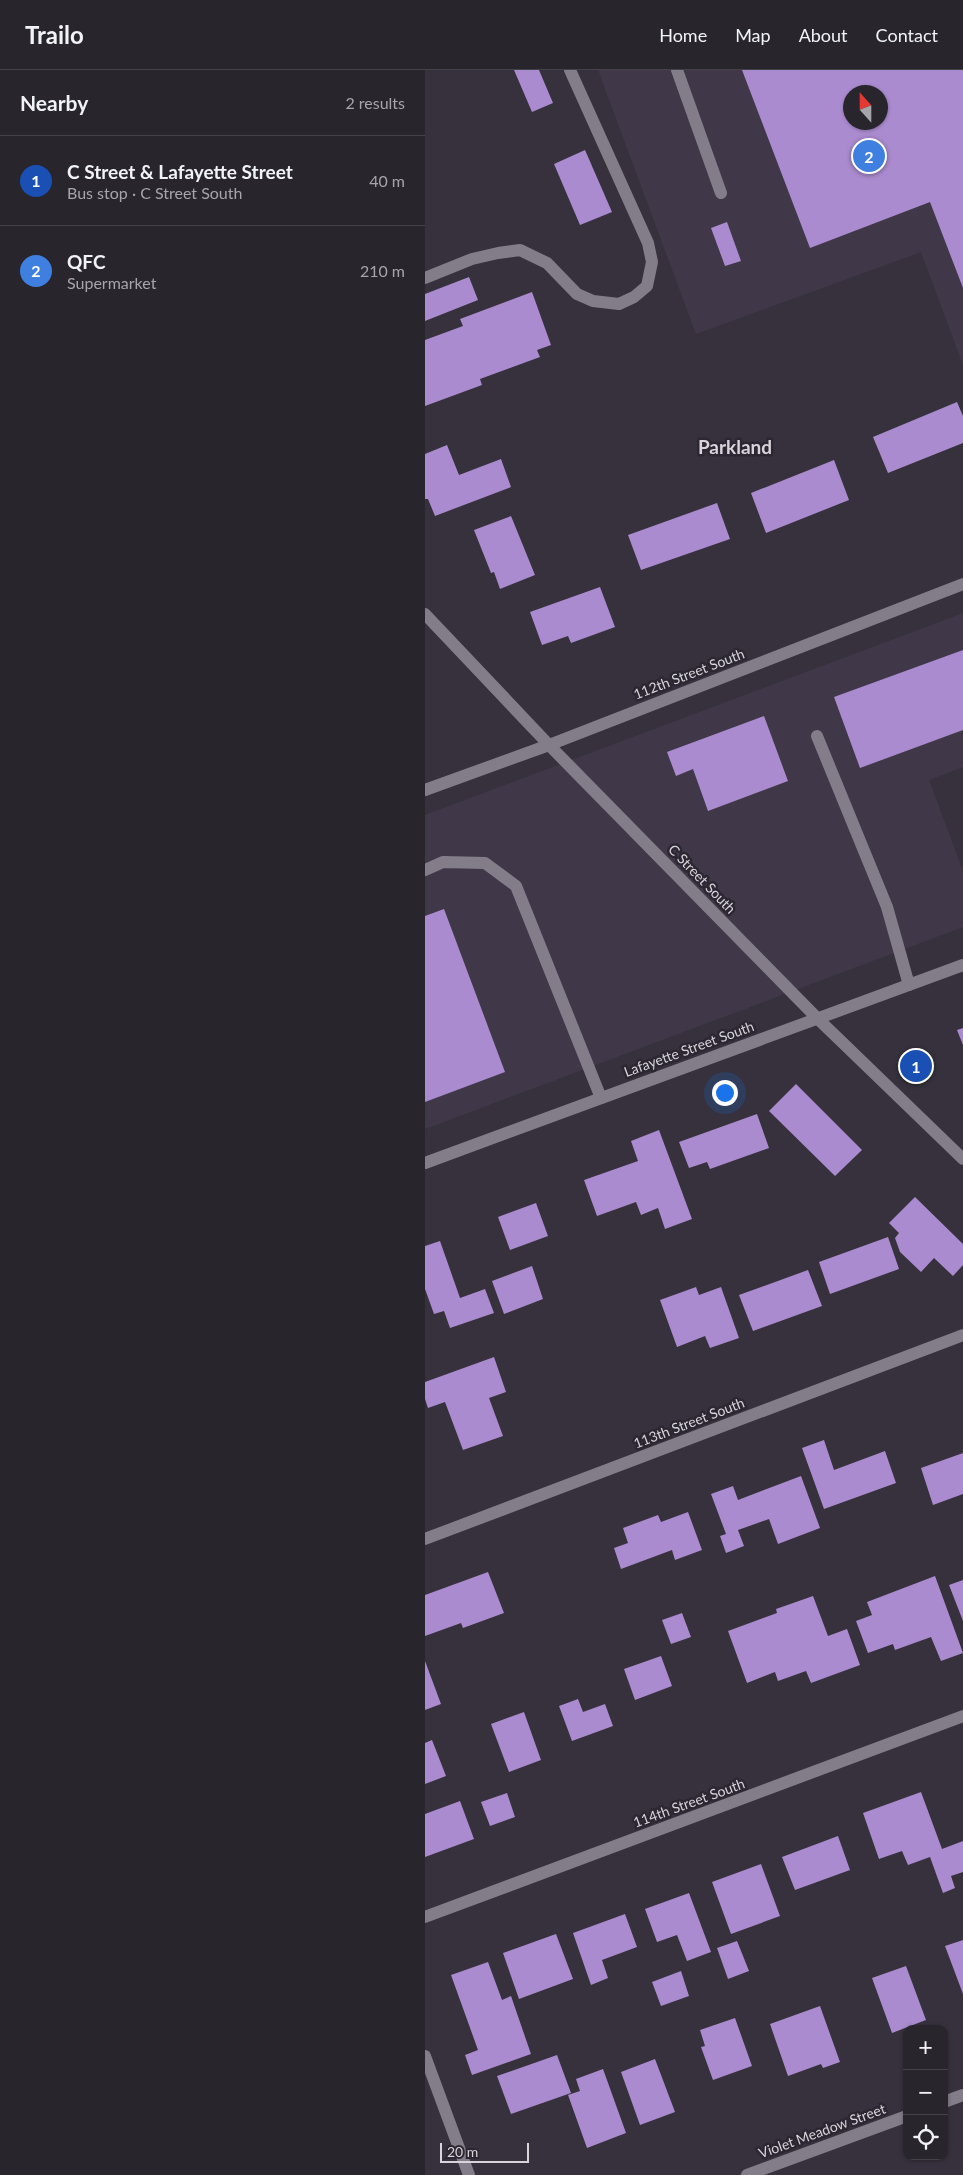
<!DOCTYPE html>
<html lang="en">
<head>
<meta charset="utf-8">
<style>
	body { margin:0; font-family:Lato,sans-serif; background:#302d35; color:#f1f3f6 }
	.controls { position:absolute; right:15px; bottom:15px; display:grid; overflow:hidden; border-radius:10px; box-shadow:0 1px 4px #0004 }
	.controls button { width:45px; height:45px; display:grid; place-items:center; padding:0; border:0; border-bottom:1px solid #444249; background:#28252d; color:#f1f3f6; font:25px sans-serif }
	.compass { position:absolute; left:418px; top:15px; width:45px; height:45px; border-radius:50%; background:#28252d; box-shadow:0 1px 4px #0004; rotate:339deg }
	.scale { position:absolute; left:15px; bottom:12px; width:89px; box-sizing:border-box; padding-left:5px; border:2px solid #d7d4db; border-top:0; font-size:14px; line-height:18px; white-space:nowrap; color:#d7d4db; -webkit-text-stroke:4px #2c2732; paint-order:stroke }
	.you { position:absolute; left:299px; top:1022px; width:18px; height:18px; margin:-12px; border:4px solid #fff; border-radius:50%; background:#1a73e8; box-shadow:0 0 0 8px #1a73e833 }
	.badge { display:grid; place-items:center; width:32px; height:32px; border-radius:50%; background:#53d396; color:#fff; font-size:16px; font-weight:700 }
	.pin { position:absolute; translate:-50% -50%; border:2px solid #fff; box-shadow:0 1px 5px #0006 }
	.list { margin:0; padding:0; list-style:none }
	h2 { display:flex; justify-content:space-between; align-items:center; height:65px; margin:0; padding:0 20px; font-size:21px }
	h2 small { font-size:16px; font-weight:400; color:#a5a5aa }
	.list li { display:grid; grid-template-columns:32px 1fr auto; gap:15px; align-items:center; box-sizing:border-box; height:90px; padding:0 20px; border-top:1px solid #444249 }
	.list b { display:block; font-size:19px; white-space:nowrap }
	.list p { margin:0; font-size:16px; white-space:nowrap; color:#a5a5aa }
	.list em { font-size:16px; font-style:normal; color:#a5a5aa }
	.icon { flex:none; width:28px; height:28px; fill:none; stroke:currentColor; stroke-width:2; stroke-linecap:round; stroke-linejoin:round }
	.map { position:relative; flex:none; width:538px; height:2105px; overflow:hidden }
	header { display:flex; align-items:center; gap:30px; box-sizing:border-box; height:70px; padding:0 25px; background:#28252d; border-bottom:1px solid #444249 }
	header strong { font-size:24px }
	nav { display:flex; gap:28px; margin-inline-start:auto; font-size:18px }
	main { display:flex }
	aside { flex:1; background:#28252d }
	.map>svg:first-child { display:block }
</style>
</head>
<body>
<header>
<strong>Trailo</strong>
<nav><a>Home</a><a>Map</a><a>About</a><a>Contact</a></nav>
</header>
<main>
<aside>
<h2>Nearby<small>2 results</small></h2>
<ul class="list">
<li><span class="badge" style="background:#1a4fb4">1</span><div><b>C Street &amp; Lafayette Street</b><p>Bus stop · C Street South</p></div><em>40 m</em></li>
<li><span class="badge" style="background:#3f7fe0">2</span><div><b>QFC</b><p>Supermarket</p></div><em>210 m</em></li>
</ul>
</aside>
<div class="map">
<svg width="538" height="2105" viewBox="0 0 538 2105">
	<rect width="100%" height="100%" fill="#36313c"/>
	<g fill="#403849" fill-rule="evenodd">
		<path d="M173 0H538V295L496 182 271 264ZM426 22H456V52H426Z"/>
		<path d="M538 543V697L504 710 538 801V857L0 1059V745Z"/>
	</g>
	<g fill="#ab8bcf" fill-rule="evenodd">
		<path d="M89 0H114L128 33 107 42Z"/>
		<path d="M317 0H538V218L505 132 385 178ZM426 22H456V52H426Z"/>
		<path d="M160 80 187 142 155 155 129 94Z"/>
		<path d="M302 152 316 191 300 196 286 158Z"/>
		<path d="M44 207 53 230 0 251V224Z"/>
		<path d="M107 222 126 275 112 280 115 287 55 309 57 315 0 336V270L38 256 35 249Z"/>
		<path d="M532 332 538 346V373L463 403 448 367Z"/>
		<path d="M22 375 34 405 76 389 86 417 10 446 3 429H0V384Z"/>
		<path d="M409 390 424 430 341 463 326 423Z"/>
		<path d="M292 433 305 469 216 500 203 465Z"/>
		<path d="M86 446 110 505 75 519 69 502 66 503 49 460Z"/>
		<path d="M175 517 190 557 146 573 143 566 117 575 105 542Z"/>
		<path d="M538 580V660L435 698 409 627Z"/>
		<path d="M339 646 363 711 283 741 268 699 251 706 242 682Z"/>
		<path d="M19 839 80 1002 0 1032V846Z"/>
		<path d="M538 958V975L532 960Z"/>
		<path d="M371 1014 437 1080 410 1106 344 1041Z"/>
		<path d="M332 1044 344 1078 285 1099 282 1092 264 1098 254 1072Z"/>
		<path d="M234 1060 267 1149 240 1159 233 1138 216 1145 211 1132 172 1146 159 1110 213 1091 206 1071Z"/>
		<path d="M490 1127 538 1174V1195L528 1206 509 1188 496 1202 475 1182 470 1168 474 1163 464 1153Z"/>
		<path d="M111 1133 123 1166 85 1180 73 1147Z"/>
		<path d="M463 1167 474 1199 405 1224 394 1192Z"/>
		<path d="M15 1171 35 1228 60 1219 69 1243 25 1258 19 1241 9 1244 0 1219V1176Z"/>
		<path d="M107 1196 118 1229 79 1244 67 1211Z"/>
		<path d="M383 1200 397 1236 328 1261 314 1225Z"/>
		<path d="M271 1217 274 1225 296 1217 314 1268 285 1278 280 1266 252 1277 235 1230Z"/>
		<path d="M69 1287 81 1322 64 1328 78 1366 38 1380 20 1332 3 1338 0 1329V1312Z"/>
		<path d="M399 1370 409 1400 460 1381 471 1413 399 1439 377 1378Z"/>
		<path d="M538 1383V1424L508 1435 496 1398Z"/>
		<path d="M376 1406 395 1458 353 1474 344 1449 313 1460 319 1476 301 1483 295 1466 301 1464 286 1424 308 1416 313 1430Z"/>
		<path d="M263 1442 277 1480 250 1490 247 1480 196 1499 189 1478 203 1473 198 1458 233 1445 236 1452Z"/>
		<path d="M63 1502 79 1543 38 1558 36 1553 0 1566V1525Z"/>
		<path d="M510 1506 538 1583 516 1591 506 1567 470 1580 468 1574 443 1583 431 1551 447 1545 442 1532Z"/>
		<path d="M538 1510V1551L524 1515Z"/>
		<path d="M388 1526 403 1566 422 1559 435 1595 386 1613 381 1601 353 1611 350 1602 322 1613 303 1561 352 1543 351 1539Z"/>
		<path d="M257 1543 266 1567 246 1574 237 1550Z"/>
		<path d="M236 1586 247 1616 210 1630 199 1599Z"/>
		<path d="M0 1591 16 1634 0 1640Z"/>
		<path d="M153 1629 158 1642 180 1634 188 1656 147 1671 134 1636Z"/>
		<path d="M99 1642 116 1690 84 1702 66 1654Z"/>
		<path d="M7 1670 21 1706 0 1714V1673Z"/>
		<path d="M496 1722 517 1779 538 1771V1802L526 1806 530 1818 518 1823 505 1787 483 1795 477 1781 454 1789 438 1743Z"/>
		<path d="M82 1723 90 1747 65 1756 56 1732Z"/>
		<path d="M35 1731 49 1769 0 1787V1744Z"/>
		<path d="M413 1766 425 1800 370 1820 357 1787Z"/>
		<path d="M336 1794 355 1846 306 1864 287 1812Z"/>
		<path d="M264 1823 286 1882 262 1891 252 1865 232 1872 220 1839Z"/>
		<path d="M200 1844 212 1877 177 1890 183 1908 166 1915 148 1863Z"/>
		<path d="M131 1864 148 1909 94 1929 78 1883Z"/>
		<path d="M538 1870V1924L520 1876Z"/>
		<path d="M312 1871 324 1901 303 1909 292 1878Z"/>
		<path d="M63 1892 77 1930 86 1926 106 1984 47 2005 40 1985 53 1980 26 1905Z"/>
		<path d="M481 1896 501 1950 467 1963 447 1908Z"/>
		<path d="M256 1901 264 1926 236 1936 227 1912Z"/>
		<path d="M395 1936 415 1992 398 1998 396 1994 363 2006 345 1954Z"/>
		<path d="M310 1948 327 1996 288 2010 276 1977 280 1976 275 1960Z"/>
		<path d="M132 1985 146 2023 86 2044 72 2006Z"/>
		<path d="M230 1989 250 2042 215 2055 196 2002Z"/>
		<path d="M178 1999 201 2063 162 2078 143 2025 155 2021 151 2009Z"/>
	</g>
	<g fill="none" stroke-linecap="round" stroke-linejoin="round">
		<g stroke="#837d8a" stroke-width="12">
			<path d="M252 0 296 123"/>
			<path d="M0 208 47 189 73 183 95 180 122 193 152 224 168 231 194 234 209 227 222 216 227 192 223 173 145 0"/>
			<path d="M392 666 462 837 484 915"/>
			<path d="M0 800 18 792 60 793 91 816 176 1028"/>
		</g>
		<g stroke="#837d8a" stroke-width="12">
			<path d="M0 1093 538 895"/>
			<path d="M0 1469 538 1265"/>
			<path d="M0 1847 538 1646"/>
			<path d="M519 2032 538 2025"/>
			<path d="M322 2105 482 2046"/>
		</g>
		<g stroke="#837d8a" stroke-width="12">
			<path d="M0 544 124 675 392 948 538 1089"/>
			<path d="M0 720 124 675 538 514"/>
			<path d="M0 1986 44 2105"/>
		</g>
	</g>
	<g text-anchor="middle" stroke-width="5" stroke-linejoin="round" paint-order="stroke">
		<g font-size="14" fill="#d7d4db" stroke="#2c2732">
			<text transform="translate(264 604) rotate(-21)" y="5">112th Street South</text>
			<text transform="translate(277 809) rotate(46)" y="5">C Street South</text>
			<text transform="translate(264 979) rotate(-20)" y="5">Lafayette Street South</text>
			<text transform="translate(264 1353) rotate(-21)" y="5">113th Street South</text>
			<text transform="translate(264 1733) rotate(-20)" y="5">114th Street South</text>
			<text transform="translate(397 2061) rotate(-20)" y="5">Violet Meadow Street</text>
		</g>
		<g font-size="19" font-weight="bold" fill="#d7d4db" stroke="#2c2732">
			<text x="310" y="384">Parkland</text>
		</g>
	</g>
</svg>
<div class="controls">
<button>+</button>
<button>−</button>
<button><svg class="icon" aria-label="locate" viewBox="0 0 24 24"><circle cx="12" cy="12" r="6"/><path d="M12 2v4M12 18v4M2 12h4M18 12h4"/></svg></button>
</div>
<svg class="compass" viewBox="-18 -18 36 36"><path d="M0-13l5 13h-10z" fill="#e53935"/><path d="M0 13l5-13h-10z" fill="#a5a5aa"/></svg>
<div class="scale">20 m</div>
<div class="you"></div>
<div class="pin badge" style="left:491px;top:996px;background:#1a4fb4">1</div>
<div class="pin badge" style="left:444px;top:86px;background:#3f7fe0">2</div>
</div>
</main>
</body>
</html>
